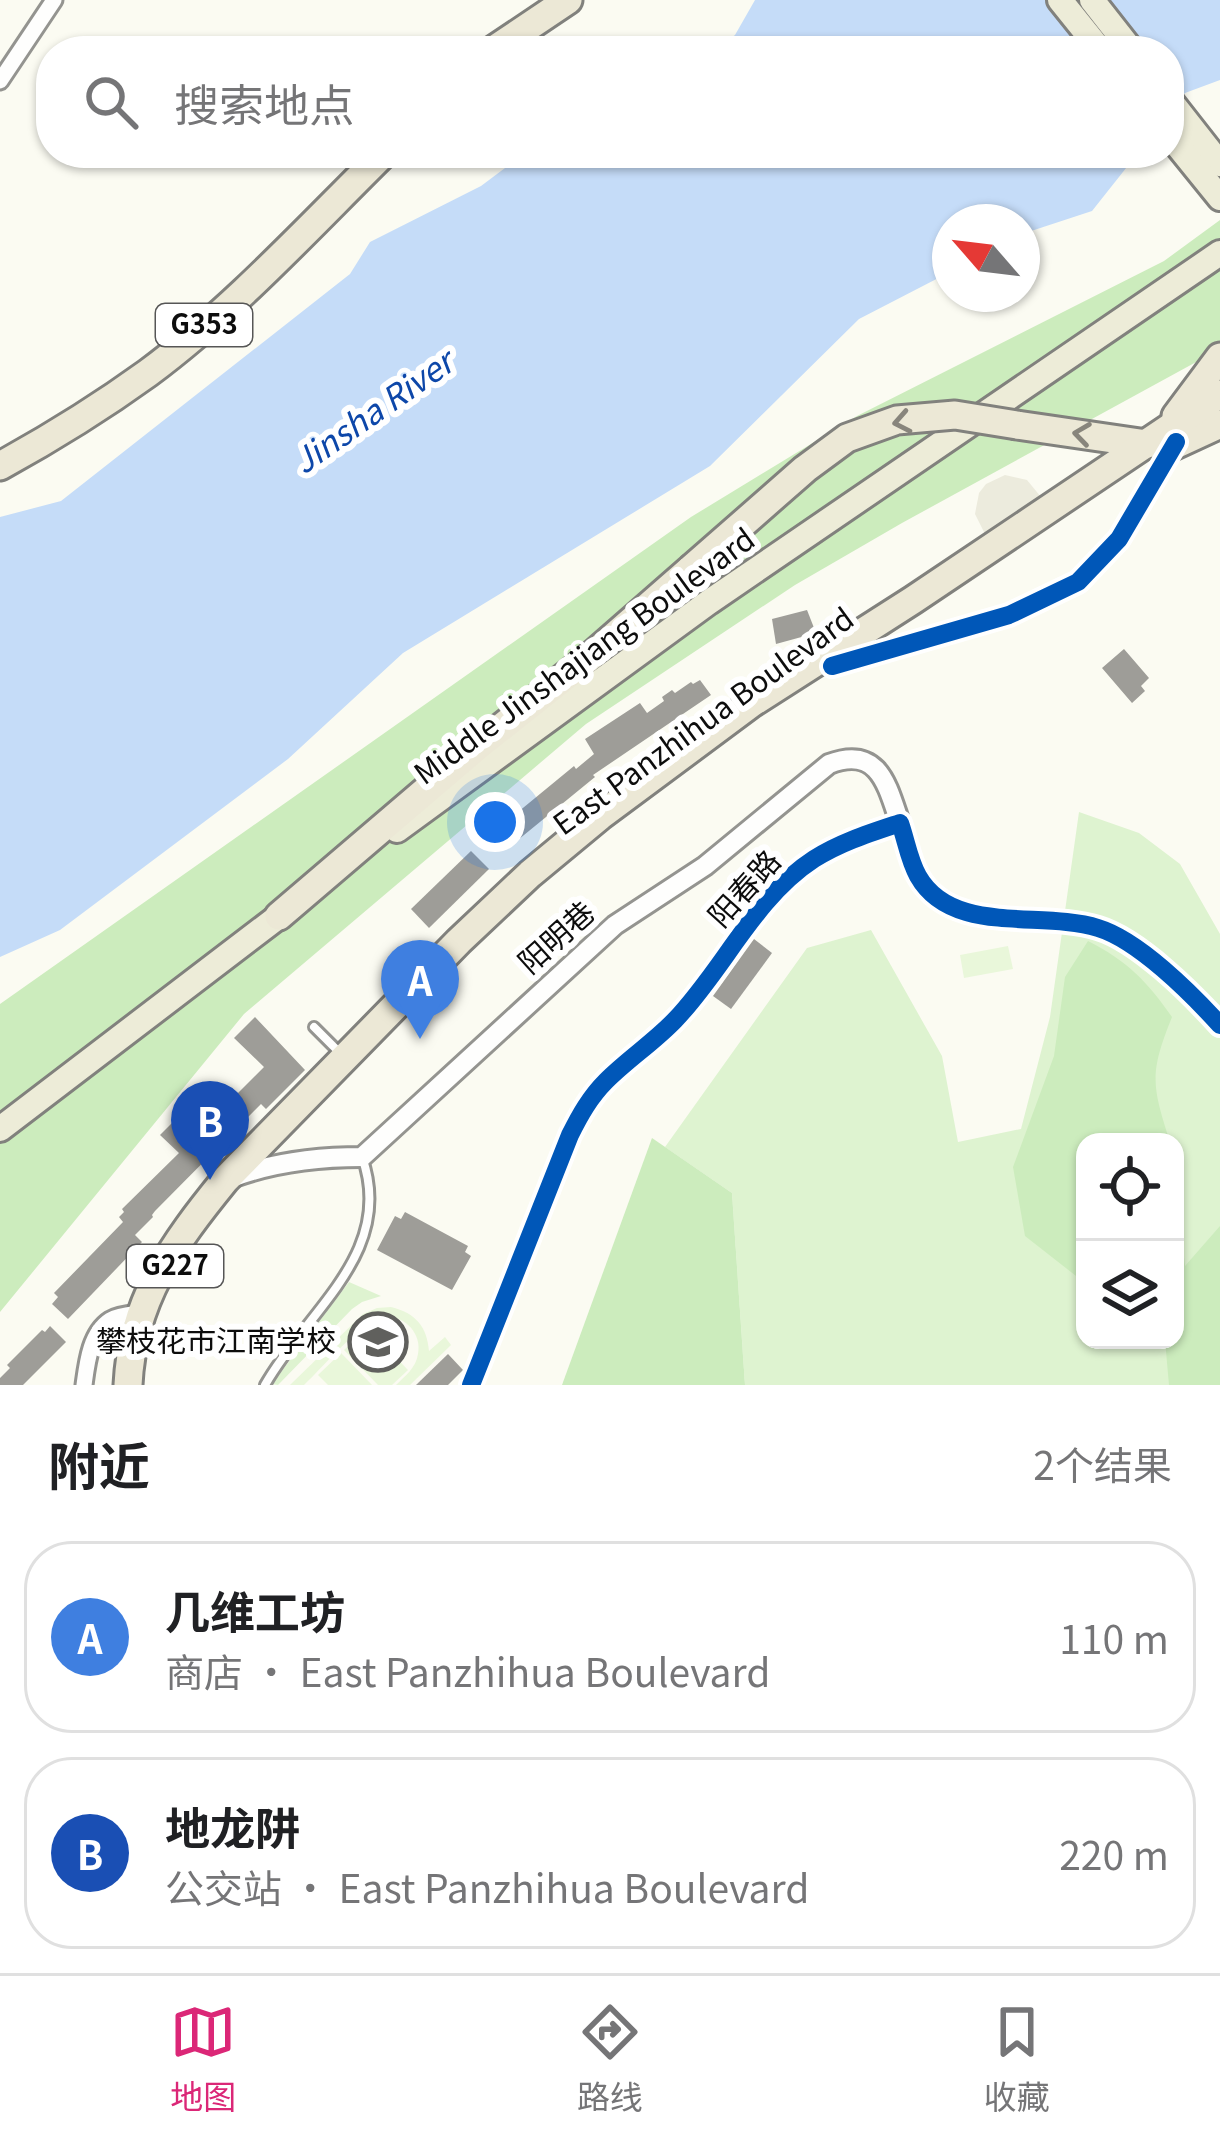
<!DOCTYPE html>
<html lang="zh">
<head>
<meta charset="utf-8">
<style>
	body { margin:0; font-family:Georgia,"Noto Sans SC",serif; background:#f6f6f6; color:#202124 }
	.controls { position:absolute; right:36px; bottom:36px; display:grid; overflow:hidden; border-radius:24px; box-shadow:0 3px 9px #0004 }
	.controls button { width:108px; height:108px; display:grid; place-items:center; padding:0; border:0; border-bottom:3px solid #e0e0e0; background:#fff; color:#202124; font:60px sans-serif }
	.compass { position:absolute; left:932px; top:204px; width:108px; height:108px; border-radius:50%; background:#fff; box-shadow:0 3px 9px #0004; rotate:298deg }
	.you { position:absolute; left:495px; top:822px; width:42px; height:42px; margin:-30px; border:9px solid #fff; border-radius:50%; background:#1a73e8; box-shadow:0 0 0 18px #1a73e833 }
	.badge { display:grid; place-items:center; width:78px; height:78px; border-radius:50%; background:#db2777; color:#fff; font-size:39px; font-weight:700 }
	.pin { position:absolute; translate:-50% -99px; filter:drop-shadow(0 3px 6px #0008) }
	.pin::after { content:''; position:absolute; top:63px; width:42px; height:36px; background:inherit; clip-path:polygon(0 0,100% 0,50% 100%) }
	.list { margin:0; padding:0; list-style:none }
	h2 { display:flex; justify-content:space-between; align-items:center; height:156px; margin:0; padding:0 48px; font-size:51px }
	h2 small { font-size:39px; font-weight:400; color:#757577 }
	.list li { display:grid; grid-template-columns:78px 1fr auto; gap:36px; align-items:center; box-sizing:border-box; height:192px; margin:0 24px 24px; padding:0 24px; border:3px solid #e0e0e0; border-radius:48px }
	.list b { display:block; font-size:45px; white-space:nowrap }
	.list p { margin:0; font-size:39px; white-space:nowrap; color:#757577 }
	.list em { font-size:39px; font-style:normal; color:#757577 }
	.icon { flex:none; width:66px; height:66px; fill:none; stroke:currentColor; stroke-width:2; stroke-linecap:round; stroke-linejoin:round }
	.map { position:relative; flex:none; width:1220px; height:1385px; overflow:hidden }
	.search { position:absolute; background:#fff; box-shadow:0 3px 9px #0004; left:36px; right:36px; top:36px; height:132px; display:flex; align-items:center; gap:30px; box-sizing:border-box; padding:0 42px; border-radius:48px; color:#757577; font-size:45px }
	.sheet { height:588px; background:#fff }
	nav { display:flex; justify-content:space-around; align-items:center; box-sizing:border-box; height:168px; border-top:3px solid #e0e0e0; background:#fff; font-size:33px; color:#757577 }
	nav a { display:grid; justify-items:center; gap:6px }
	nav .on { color:#db2777 }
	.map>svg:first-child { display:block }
</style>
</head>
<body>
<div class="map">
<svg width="1220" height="1385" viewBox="0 0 1220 1385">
	<rect width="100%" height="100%" fill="#fbfbf2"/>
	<g fill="#def3d0" fill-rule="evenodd">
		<path d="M1079 812 1139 833 1180 864 1220 934V1385H745L732 1193 665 1147 807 948 871 930 942 1056 958 1142 1021 1129 1050 1017ZM1085 1142H1175V1340H1085Z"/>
		<path d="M349 1282 381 1296 362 1302 352 1309 278 1385 272 1384Z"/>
	</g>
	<g fill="#ccecbd">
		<path d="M1220 220V349L902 523 795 585 586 724 244 1014 0 1312V1004L691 517 857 416 1164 261Z"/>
		<path d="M1088 941C1127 961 1147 981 1172 1017 1149 1074 1152 1085 1170 1142H1085V1283L1025 1236 1013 1167 1054 1056 1065 977Z"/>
		<path d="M652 1138 732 1193 745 1385H562Z"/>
		<path d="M1175 1172 1185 1266 1220 1226V1385H1169L1165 1340H1175Z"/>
	</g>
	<g fill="#e9f7da">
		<path d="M1008 946 1013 969 964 978 960 955Z"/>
		<path d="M391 1307C416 1313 427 1327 429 1351L445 1337 451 1345 410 1385H396C405 1376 416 1368 418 1354 423 1330 398 1310 376 1319 358 1326 320 1370 304 1385H290L363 1314 377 1308Z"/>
		<path d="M367 1328 408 1370 392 1385H378L344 1350Z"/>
		<path d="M341 1353 372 1385H328L318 1375Z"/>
	</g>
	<path fill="#ecebdd" d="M1005 475 1027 480 1041 497 985 534 975 514 979 493 986 484Z"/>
	<g fill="#c5dcf8">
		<path d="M755 0H1220V80L1185 93 1169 113V51H713L735 35Z"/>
		<path d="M525 153H1138L1092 211 1022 234V222H950V272L859 319 710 466 403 653 288 759 60 930 0 957V517L61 501 350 274 370 242 481 186Z"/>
	</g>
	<g fill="#9e9d98">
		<path d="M807 610 816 633 776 644 772 619Z"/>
		<path d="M1124 649 1149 678 1141 686 1145 691 1132 703 1102 668Z"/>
		<path d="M700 680 711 695 593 775 595 777 513 844 501 829 509 823 507 821 574 766 576 769 594 754 585 739 640 703 647 713 664 701 662 697 672 690 675 693 691 682 693 684Z"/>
		<path d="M471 851 489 869 429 928 411 909Z"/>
		<path d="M754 939 772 953 731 1009 713 996Z"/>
		<path d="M255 1017 305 1070 266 1109 261 1104 155 1211 152 1215 153 1217 135 1235 142 1242 68 1319 52 1304 58 1297 54 1293 123 1222 119 1217 124 1212 122 1209 179 1153 160 1135 180 1115 198 1133 264 1067 234 1038Z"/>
		<path d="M405 1212 468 1246 465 1252 471 1256 452 1290 377 1250 395 1216 401 1219Z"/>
		<path d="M50 1326 66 1342 23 1385H0V1378L10 1368 7 1365 42 1330 45 1332Z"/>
		<path d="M448 1354 463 1370 448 1385H416Z"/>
	</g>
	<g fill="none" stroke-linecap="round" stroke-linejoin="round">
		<g stroke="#949490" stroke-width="14">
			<g id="service">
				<path d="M314 1027 340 1053"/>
				<path d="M265 1385C307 1310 396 1253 362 1157"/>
			</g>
		</g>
		<g stroke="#949490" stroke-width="21">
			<g id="minor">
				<path d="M0 81 54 0"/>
				<path d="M84 1385C87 1363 90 1333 110 1320 118 1315 131 1314 140 1313"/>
				<path d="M471 1385 570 1135C580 1115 590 1097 606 1081 628 1059 654 1042 675 1020 724 969 754 898 814 859 841 842 870 833 900 823 906 840 909 860 918 876 952 936 1041 910 1098 928 1138 940 1191 993 1220 1025"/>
			</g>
		</g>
		<g stroke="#949490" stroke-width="24">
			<g id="tertiary">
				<path d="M832 666 1009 615 1078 582 1119 539 1176 442"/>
				<path d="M234 1177C275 1162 319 1157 362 1157L615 925 705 866 829 764C879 745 887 785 900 823"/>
			</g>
		</g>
		<g stroke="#81817d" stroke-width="30">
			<g id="primary">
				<path d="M1060 0 1101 51"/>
				<path d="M1092 0 1132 51"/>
				<path d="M1169 99 1220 164"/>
				<path d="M1169 135 1220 198"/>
				<path d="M397 830 709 602 1220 253"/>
				<path d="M0 1129 291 907"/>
			</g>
		</g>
		<g stroke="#81817d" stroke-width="33">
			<g id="trunk">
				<path d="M492 51 568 0"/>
				<path d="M1176 416 1220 357"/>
				<path d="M1017 425 1147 444"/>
				<path d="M1164 450 1220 424"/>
				<path d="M0 466C51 438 101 407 148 373 234 309 308 228 384 153"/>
				<path d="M279 916 478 746 595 653 691 569"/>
				<path d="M128 1385C132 1300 173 1244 225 1180L459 941 530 874 600 816 752 703 913 600 1220 394"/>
			</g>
		</g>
		<use href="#service" stroke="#fefefd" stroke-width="8"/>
		<use href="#minor" stroke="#fefefd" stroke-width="15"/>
		<use href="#tertiary" stroke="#fefefd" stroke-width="18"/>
		<use href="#primary" stroke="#edecd8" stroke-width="24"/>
		<use href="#trunk" stroke="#ece8d6" stroke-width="27"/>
		<g stroke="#81817d" stroke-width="33" stroke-linecap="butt">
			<path id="trunk-bridge" d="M691 569 805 469 847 438 897 420 955 415 1017 425"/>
		</g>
		<use href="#trunk-bridge" stroke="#ece8d6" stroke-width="27"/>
		<g stroke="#fff" stroke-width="26">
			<g id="cycleway">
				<path d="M832 666 1009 615 1078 582 1119 539 1176 442"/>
				<path d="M471 1385 570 1135C580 1115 590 1097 606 1081 628 1059 654 1042 675 1020 724 969 754 898 814 859 841 842 870 833 900 823 906 840 909 860 918 876 952 936 1041 910 1098 928 1138 940 1191 993 1220 1025"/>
			</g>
		</g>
		<use href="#cycleway" stroke="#0057b8" stroke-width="18"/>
	</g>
	<defs><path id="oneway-chevron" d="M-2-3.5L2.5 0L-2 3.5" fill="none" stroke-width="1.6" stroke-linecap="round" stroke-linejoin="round" transform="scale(3)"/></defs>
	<g stroke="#88857c">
		<use href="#oneway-chevron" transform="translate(902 422) rotate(169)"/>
		<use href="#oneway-chevron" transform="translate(1082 434) rotate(-172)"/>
	</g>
	<defs>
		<g id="school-ring" transform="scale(3)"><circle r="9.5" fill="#fff" stroke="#60605d" stroke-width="1.5"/><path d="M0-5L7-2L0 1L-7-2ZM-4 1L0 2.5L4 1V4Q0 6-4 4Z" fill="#60605d"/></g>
	</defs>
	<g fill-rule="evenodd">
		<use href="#school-ring" x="378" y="1342"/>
	</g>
	<g text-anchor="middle" stroke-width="12" stroke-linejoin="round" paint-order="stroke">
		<g fill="#fff" stroke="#565656" stroke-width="3">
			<rect x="156" y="304" width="96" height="42" rx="9"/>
			<rect x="127" y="1245" width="96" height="42" rx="9"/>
		</g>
		<g font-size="27" font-weight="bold" fill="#0d0d0d">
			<text x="204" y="334">G353</text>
			<text x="175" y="1275">G227</text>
		</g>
		<g font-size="30" fill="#0d0d0d" stroke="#fff">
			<text transform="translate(585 657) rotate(-36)" y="10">Middle Jinshajiang Boulevard</text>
			<text transform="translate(704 722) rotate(-36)" y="10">East Panzhihua Boulevard</text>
			<text transform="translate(745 889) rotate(-48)" y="10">阳春路</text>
			<text transform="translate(557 938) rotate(-42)" y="10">阳明巷</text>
		</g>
		<g font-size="30" fill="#0d0d0d" stroke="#fff" text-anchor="end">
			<text x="336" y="1352">攀枝花市江南学校</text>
		</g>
		<g font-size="33" font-style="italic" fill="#0d47a9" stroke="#fff">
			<text transform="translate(373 412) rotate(-35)" y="12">Jinsha River</text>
		</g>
	</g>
</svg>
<div class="controls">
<button><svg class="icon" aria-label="locate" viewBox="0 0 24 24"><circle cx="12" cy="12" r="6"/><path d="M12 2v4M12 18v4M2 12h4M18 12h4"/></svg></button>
<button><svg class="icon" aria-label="layers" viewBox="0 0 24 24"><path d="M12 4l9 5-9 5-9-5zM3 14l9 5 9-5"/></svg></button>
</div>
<svg class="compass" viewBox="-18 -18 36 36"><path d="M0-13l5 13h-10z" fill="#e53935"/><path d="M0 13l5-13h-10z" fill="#757577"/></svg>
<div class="you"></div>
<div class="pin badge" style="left:420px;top:1039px;background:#3f7fe0">A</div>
<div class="pin badge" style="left:210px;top:1180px;background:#1a4fb4">B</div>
<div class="search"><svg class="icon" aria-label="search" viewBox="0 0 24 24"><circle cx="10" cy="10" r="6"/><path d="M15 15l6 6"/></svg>搜索地点</div>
</div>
<section class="sheet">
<h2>附近<small>2个结果</small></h2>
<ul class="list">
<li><span class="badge" style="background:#3f7fe0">A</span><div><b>几维工坊</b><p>商店 · East Panzhihua Boulevard</p></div><em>110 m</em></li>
<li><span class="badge" style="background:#1a4fb4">B</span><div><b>地龙阱</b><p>公交站 · East Panzhihua Boulevard</p></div><em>220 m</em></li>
</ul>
</section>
<nav>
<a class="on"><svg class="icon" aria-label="map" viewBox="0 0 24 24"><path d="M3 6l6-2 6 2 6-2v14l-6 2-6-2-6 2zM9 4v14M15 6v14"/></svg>地图</a>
<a><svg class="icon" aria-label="directions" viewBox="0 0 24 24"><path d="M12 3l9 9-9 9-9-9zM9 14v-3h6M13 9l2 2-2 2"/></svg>路线</a>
<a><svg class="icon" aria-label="saved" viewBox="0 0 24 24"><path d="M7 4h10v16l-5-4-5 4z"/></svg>收藏</a>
</nav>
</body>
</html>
